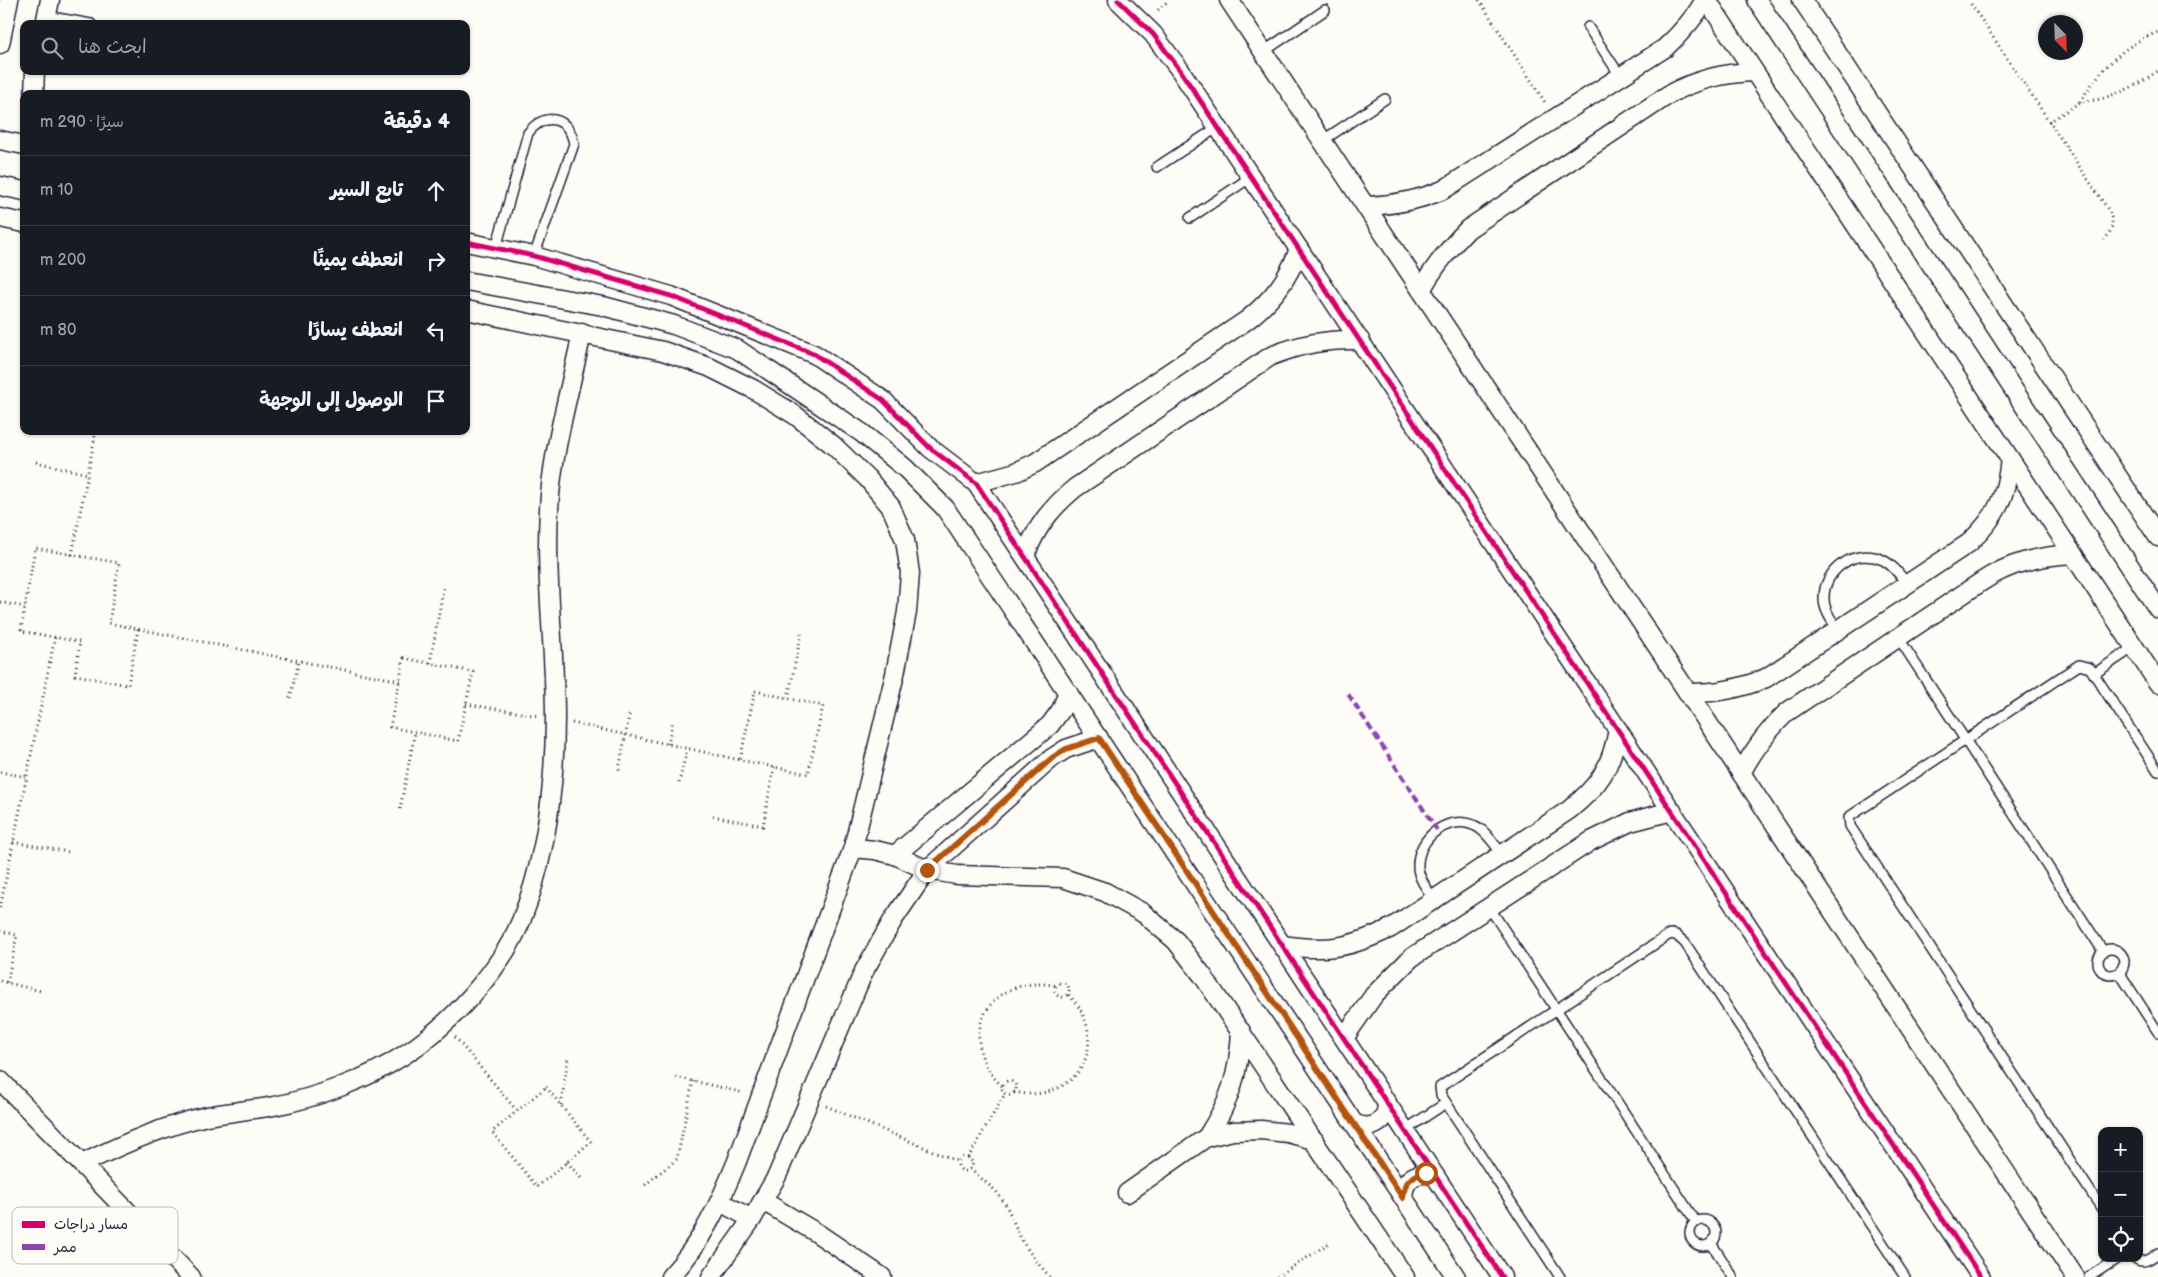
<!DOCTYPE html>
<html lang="ar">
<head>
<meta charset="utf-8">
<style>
	body { margin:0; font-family:"Balsamiq Sans","Playpen Sans Arabic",sans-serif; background:#242831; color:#f1f3f6; direction:rtl }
	.controls { position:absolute; right:15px; bottom:15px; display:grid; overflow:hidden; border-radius:10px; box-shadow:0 1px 4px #0004 }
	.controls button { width:45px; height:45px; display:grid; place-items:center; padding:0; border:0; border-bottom:1px solid #363941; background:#171b24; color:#f1f3f6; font:25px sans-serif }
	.compass { position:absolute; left:2038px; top:15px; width:45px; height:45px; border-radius:50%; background:#171b24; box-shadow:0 1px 4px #0004; rotate:157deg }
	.stop { position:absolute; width:15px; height:15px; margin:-11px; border:4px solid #b45309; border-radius:50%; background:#fff }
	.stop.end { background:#b45309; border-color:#fff; box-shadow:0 1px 5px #0008 }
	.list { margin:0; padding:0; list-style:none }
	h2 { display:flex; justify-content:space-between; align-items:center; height:65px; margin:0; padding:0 20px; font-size:21px }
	h2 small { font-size:16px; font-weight:400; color:#9ea1a6 }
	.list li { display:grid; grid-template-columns:32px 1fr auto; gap:15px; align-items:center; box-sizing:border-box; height:70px; padding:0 20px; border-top:1px solid #363941 }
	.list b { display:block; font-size:19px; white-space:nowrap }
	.list em { font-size:16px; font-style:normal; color:#9ea1a6 }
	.icon { flex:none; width:28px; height:28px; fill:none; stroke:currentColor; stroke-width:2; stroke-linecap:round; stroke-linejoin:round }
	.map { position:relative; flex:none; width:2158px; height:1277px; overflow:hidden; direction:ltr }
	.search { position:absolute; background:#171b24; box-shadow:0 1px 4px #0004; left:20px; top:20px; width:450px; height:55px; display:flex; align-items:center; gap:12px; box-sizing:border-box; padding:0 18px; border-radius:10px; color:#9ea1a6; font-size:19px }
	.panel { position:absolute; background:#171b24; box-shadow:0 1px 4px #0004; left:20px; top:90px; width:450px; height:345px; border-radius:10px; direction:rtl }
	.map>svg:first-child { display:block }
</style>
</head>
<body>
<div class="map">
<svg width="2158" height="1277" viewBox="0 0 2158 1277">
	<rect width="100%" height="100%" fill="#fdfcf7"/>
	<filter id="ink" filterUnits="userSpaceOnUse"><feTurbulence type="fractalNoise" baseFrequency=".02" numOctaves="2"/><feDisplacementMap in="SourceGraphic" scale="10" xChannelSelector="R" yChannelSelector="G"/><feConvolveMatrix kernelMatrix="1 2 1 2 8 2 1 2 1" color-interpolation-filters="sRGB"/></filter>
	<g filter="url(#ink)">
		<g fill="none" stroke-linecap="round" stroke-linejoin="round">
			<g stroke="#22223b" stroke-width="12">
				<g id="lane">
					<path d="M46 16 91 24"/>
					<path d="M1588 27 1621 77"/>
					<path d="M1263 52 1325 10"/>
					<path d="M1322 141 1385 99"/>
					<path d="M1157 167 1218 127"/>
					<path d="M1190 218 1251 177"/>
					<path d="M496 248 528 133C545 111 569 117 574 144L534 256"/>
					<path d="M1838 630C1832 621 1824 610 1824 599 1823 569 1856 547 1883 560 1893 565 1900 575 1907 584"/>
					<path d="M1898 637 2103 951"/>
					<path d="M2094 674 2134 647"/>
					<path d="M1434 899C1428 890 1419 880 1418 868 1416 837 1451 811 1479 828 1488 834 1495 845 1502 854"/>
					<path d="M1489 907 1696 1222"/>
					<circle cx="2111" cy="962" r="13"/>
					<path d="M2119 972 2158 1032"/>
					<path d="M1405 1130 1446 1103"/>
					<path d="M2102 1209 1850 826 1849 817 2079 665 2090 668 2158 771"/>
					<circle cx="1703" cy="1233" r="13"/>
					<path d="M1711 1243 1733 1277"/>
					<path d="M2135 1258C2143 1265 2151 1258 2158 1253"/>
					<path d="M1560 1277 1441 1095 1440 1087 1670 934 1676 935 1685 943 1905 1277"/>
					<path d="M2089 1277 2118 1258"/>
				</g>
			</g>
			<g stroke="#22223b" stroke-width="21">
				<g id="street">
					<path d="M1118 0 1153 34 1180 70 1981 1277"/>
					<path d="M1229 0 2075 1277"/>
					<path d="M1707 0 2158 683"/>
					<path d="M1757 0 2158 609"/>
					<path d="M1802 0 2158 537"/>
					<path d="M45 24 50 0"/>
					<path d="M0 44 9 0"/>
					<path d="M34 94 35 71"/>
					<path d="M0 140 24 145"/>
					<path d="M0 186 24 191"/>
					<path d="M1366 206C1394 205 1417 201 1443 190L1665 48C1681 33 1694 19 1705 0"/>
					<path d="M0 218 24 223"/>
					<path d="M466 242 534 256 671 296 814 354 883 400 930 448 976 483 1502 1277"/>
					<path d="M466 281 603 306 674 325 737 349 862 433 905 468 945 508 1456 1277"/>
					<path d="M1421 290C1434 267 1449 248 1468 229L1668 95C1695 80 1722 73 1753 72"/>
					<path d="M466 310 663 351 709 367 753 389 795 415 833 445 868 479 891 507 905 540 910 573 907 612 895 674 853 848 737 1161C720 1203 701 1244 670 1277"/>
					<path d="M976 483 1016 472 1035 463 1247 320C1272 300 1288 280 1299 249"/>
					<path d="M1025 556C1036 527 1051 508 1075 488L1271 356C1301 344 1327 339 1360 340"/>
					<path d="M1688 693C1717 693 1740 689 1766 678L1969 543C1997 516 2006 498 2010 459"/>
					<path d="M1741 773C1754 749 1768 730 1787 712L1981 582C2009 563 2039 556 2073 554"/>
					<path d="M853 848 875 850 895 855 927 870 957 875 1063 878 1105 892 1143 913 1176 941 1203 976 1405 1277"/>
					<path d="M895 855 1050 725 1061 710 1068 692"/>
					<path d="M1282 945C1327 952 1350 948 1391 928L1569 810C1599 786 1611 768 1618 730"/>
					<path d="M1344 1038 1374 995 1411 958 1591 841 1630 822 1672 811"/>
					<path d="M0 1080 191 1277"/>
					<path d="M1355 1124C1373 1131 1387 1122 1387 1103"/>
					<path d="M1207 1137C1230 1101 1239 1074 1241 1031"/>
					<path d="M82 1164C122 1144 163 1126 207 1116 229 1112 252 1110 274 1106 316 1098 368 1079 404 1055 448 1027 501 970 521 921 546 858 555 785 555 717 555 648 545 579 549 509 552 450 570 391 582 333"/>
					<path d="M1127 1193 1207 1137 1233 1131 1261 1130 1288 1133 1314 1140"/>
					<path d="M1403 1197C1404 1178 1417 1170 1435 1176"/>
					<path d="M763 1201 817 1233 882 1277"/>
					<path d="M720 1202 752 1219"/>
					<path d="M711 1277 752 1219 777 1176 864 971 893 920 927 870 1052 758 1066 749 1099 738"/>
				</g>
			</g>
			<g stroke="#22223b" stroke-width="3" stroke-dasharray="1 4" stroke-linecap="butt">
				<path d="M1479 0 1546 104"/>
				<path d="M1971 4 2109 211C2114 222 2113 230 2104 240"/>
				<path d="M1158 10 1169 0"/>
				<path d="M2080 102C2099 71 2123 45 2158 32"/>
				<path d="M2049 122 2080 102 2101 99 2121 92 2140 83 2158 71"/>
				<path d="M36 462 88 474"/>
				<path d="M72 555 96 431"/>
				<path d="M0 602 25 607"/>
				<path d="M138 629 128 685 75 675 80 642 21 631 35 548 119 563 109 623 138 629 400 681"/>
				<path d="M404 658 473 672 458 741 390 727Z"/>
				<path d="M430 663 444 585"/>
				<path d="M755 691 823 706 808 774 740 760Z"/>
				<path d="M290 698 299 661"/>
				<path d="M788 698 802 630"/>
				<path d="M466 704 539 716"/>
				<path d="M572 723 740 760"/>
				<path d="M668 744 673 720"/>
				<path d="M619 770 630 711"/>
				<path d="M0 772 27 777"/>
				<path d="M679 783 687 749"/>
				<path d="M400 809 415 732"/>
				<path d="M713 816 763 826 774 767"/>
				<path d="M13 842 69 852"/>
				<path d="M0 908 55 637"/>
				<path d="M0 931 17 935 7 983"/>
				<path d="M0 981 41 991"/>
				<circle cx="1062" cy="990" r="7"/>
				<path d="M455 1037 517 1111"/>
				<path d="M676 1077 744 1093"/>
				<circle cx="1009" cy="1088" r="7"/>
				<path d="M1002 1086C952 1039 989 971 1057 986"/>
				<path d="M546 1087 591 1142 537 1187 492 1132Z"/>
				<path d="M1014 1092C1078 1106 1114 1040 1068 994"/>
				<path d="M561 1105 568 1059"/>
				<path d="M826 1106 959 1162"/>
				<circle cx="965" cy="1164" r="7"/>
				<path d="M968 1158 1005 1094"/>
				<path d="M567 1162 581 1178"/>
				<path d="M970 1169 996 1191 1006 1205 1022 1241 1035 1260 1050 1277"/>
				<path d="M645 1185 677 1159 693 1081"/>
				<path d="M1277 1277 1331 1242"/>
			</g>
			<use href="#lane" stroke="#fdfcf7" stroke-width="9"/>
			<use href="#street" stroke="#fdfcf7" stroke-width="18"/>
			<path stroke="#8e44ad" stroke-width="4" stroke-dasharray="8 4" stroke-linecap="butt" d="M1348 694 1437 830"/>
			<g stroke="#fdfcf7" stroke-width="8">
				<g id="cycleway">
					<path d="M1118 0 1153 34 1180 70 1981 1277"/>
					<path d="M466 242 534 256 671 296 814 354 883 400 930 448 976 483 1502 1277"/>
				</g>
			</g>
			<use href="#cycleway" stroke="#d6006c" stroke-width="5"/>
		</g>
	</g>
	<g fill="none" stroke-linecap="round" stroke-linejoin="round" filter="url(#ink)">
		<path stroke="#b45309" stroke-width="6" d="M927 870 1052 758 1066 749 1099 738 1403 1198C1404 1182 1411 1175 1426 1173"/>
	</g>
	<rect x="12" y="1207" width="166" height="57" rx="8" fill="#fdfcf7" stroke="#bbbbbf" stroke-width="1"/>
	<rect x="22" y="1221" width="23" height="7" fill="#d6006c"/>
	<rect x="22" y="1244" width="23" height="6" fill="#8e44ad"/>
	<g font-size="14" fill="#22223b">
		<text x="54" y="1229">مسار دراجات</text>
		<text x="54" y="1252">ممر</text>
	</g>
</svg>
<div class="controls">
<button>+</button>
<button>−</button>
<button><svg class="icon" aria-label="locate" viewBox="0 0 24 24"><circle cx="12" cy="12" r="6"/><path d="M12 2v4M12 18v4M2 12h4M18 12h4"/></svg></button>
</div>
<svg class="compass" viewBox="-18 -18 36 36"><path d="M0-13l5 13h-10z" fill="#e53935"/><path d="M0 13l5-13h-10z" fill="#9ea1a6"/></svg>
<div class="stop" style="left:1426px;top:1173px"></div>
<div class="stop end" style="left:927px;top:870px"></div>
<div class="search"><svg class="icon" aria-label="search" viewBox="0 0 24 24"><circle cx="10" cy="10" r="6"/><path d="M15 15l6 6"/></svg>ابحث هنا</div>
<section class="panel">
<h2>4 دقيقة<small>سيرًا · 290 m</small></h2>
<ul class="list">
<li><svg class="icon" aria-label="ahead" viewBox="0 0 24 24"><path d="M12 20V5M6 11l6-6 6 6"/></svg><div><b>تابع السير</b></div><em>10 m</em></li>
<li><svg class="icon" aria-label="right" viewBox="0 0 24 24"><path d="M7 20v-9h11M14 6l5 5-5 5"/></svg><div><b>انعطف يمينًا</b></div><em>200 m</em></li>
<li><svg class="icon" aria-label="left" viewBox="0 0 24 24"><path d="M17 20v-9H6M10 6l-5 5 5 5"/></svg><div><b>انعطف يسارًا</b></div><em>80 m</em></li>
<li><svg class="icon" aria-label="arrive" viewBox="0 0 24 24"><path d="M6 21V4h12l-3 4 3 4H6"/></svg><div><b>الوصول إلى الوجهة</b></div></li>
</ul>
</section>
</div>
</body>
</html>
